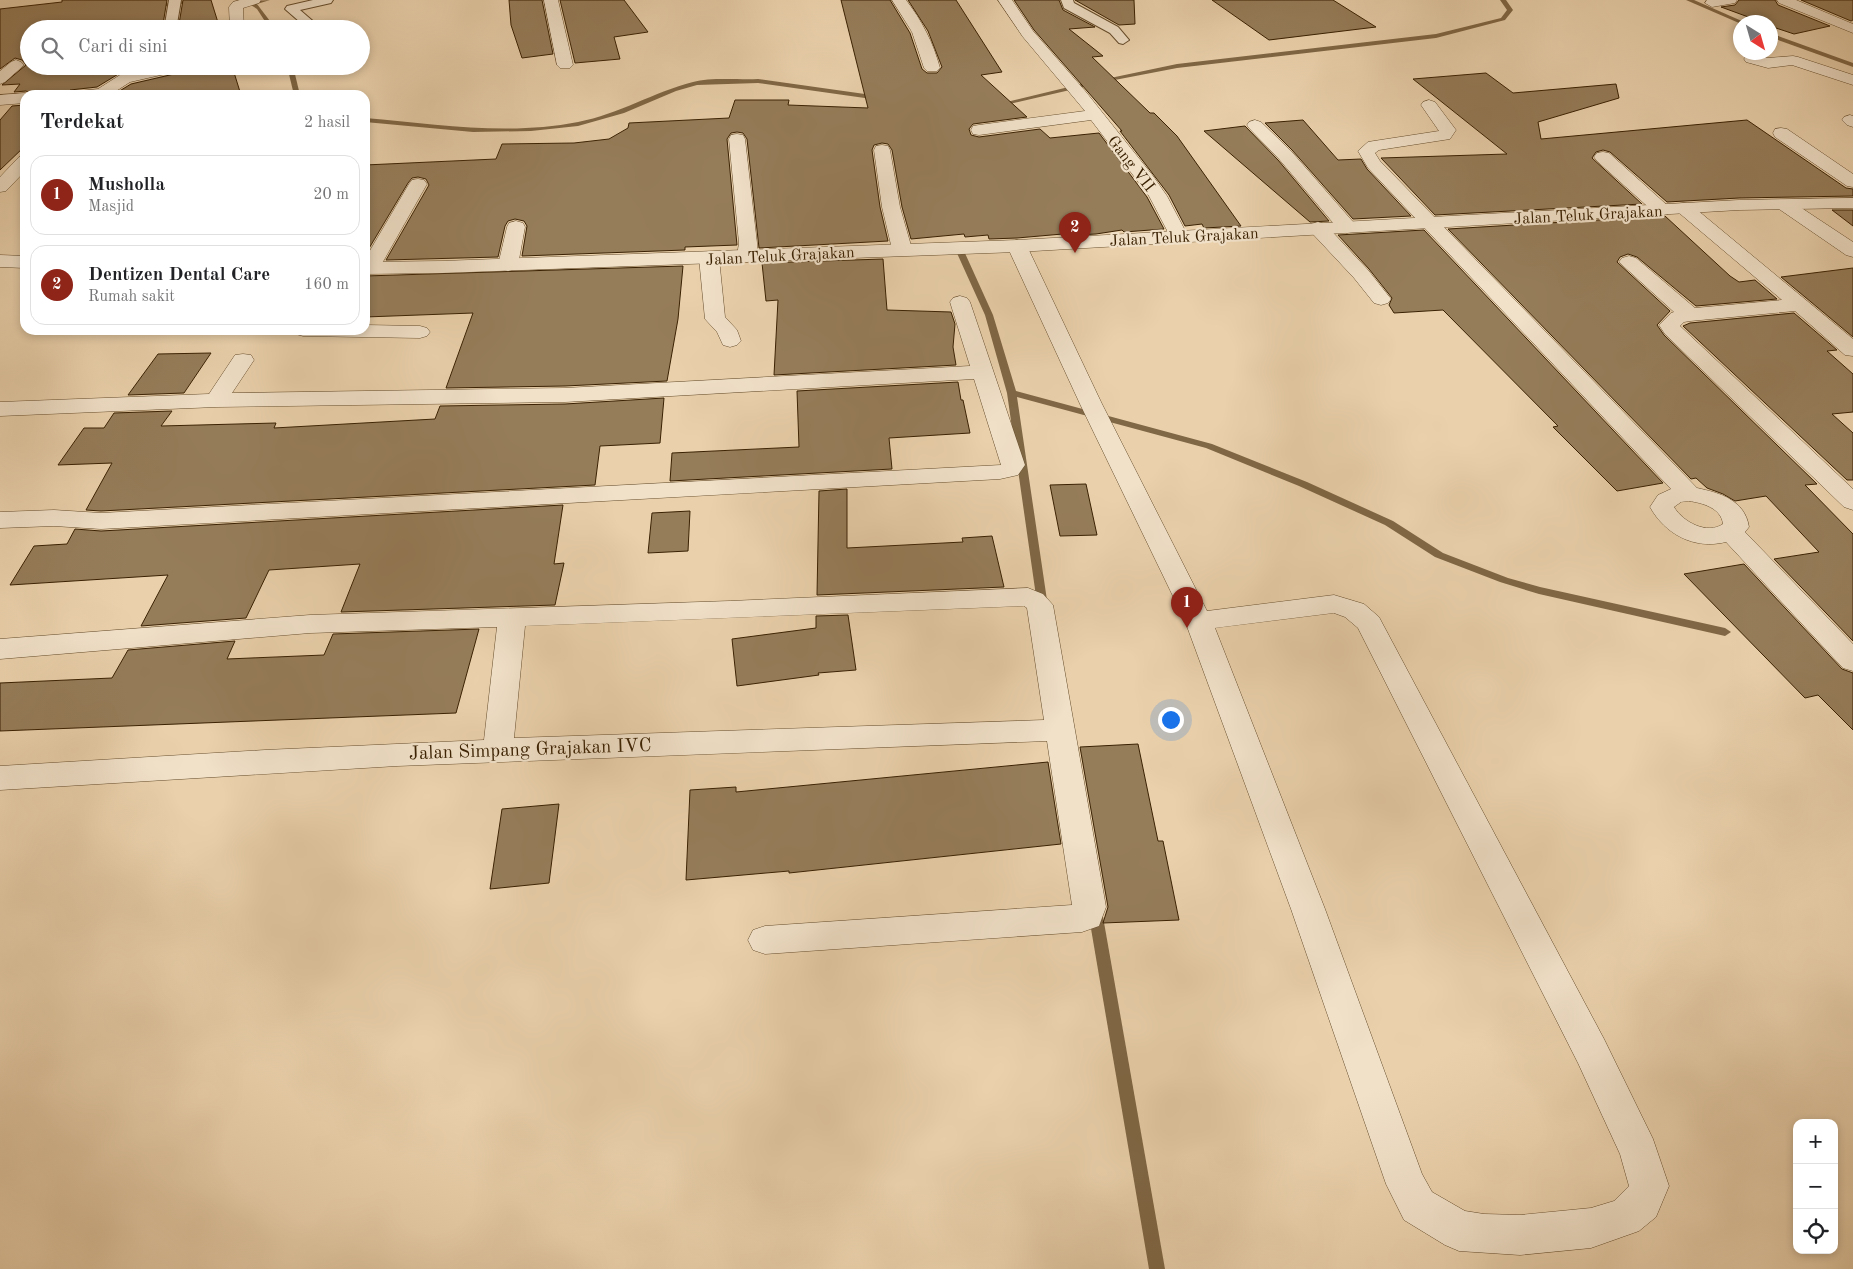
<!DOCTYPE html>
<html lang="id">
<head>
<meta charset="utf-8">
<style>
	body { margin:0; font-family:"Old Standard TT",serif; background:#f6f6f6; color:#202124 }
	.controls { position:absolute; right:15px; bottom:15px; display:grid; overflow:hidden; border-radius:10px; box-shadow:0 2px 8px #0003 }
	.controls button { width:45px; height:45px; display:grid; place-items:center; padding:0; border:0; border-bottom:1px solid #e0e0e0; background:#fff; color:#202124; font:25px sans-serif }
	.compass { position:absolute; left:1733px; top:15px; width:45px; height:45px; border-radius:50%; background:#fff; box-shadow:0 2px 8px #0003; rotate:143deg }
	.you { position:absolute; left:1170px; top:719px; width:18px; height:18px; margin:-12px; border:4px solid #fff; border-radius:50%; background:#1a73e8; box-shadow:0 0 0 8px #1a73e833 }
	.badge { display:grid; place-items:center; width:32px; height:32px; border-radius:50%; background:#8f2418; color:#fff; font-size:16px; font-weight:700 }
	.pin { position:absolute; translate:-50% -41px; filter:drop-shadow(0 1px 2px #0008) }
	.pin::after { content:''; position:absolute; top:26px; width:18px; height:15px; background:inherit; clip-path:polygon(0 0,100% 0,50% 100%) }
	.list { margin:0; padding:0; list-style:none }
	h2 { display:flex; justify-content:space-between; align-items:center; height:65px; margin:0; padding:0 20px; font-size:21px }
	h2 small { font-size:16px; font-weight:400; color:#757577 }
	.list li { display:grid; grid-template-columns:32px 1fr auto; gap:15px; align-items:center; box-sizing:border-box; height:80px; margin:0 10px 10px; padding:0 10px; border:1px solid #e0e0e0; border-radius:15px }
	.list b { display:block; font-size:19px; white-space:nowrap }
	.list p { margin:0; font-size:16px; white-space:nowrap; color:#757577 }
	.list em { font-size:16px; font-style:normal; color:#757577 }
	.icon { flex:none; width:28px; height:28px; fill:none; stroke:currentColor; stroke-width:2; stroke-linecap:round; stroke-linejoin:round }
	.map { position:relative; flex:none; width:1853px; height:1269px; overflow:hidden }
	.search { position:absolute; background:#fff; box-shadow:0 2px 8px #0003; left:20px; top:20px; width:350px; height:55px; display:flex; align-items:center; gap:12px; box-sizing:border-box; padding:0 18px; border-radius:28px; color:#757577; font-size:19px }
	.panel { position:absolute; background:#fff; box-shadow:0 2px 8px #0003; left:20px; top:90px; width:350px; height:245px; border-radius:15px }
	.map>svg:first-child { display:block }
</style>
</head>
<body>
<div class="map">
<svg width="1853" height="1269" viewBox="0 0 1853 1269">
	<rect width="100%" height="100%" fill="#ead1ac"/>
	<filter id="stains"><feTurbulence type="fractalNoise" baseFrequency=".004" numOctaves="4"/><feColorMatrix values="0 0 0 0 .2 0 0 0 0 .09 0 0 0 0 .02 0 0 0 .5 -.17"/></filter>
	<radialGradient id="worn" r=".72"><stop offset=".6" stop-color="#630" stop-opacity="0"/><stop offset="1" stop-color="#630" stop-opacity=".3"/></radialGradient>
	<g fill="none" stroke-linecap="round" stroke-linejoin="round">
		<g fill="#806745" fill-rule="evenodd">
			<path d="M192 0H210L152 8 149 6Z"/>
			<path d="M243 0 254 1 270 0 257 4 276 29H270L257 9Z"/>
			<path d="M1500 0H1506L1513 10 1505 20 1436 38 1177 68 1099 83 1096 81 1177 64 1436 34 1501 18 1507 10Z"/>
			<path d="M1686 0H1694L1744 22 1739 23Z"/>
			<path d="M1770 33 1853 63V67L1770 37Z"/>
			<path d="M287 66H293L300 95H294Z"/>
			<path d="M758 79 879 96 882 98 879 100 758 83 697 85 676 91 624 113 578 126 531 131 473 132 365 122V118C435 124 508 136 578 122 619 114 654 92 693 82 710 77 740 80 758 79Z"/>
			<path d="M1081 84 1083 85V87L997 107 994 105Z"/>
			<path d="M957 249 964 251 993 315 1016 391 1212 444 1307 482 1393 521 1443 553 1508 578 1540 587 1725 628 1731 632 1725 636 1539 594 1500 582 1435 557 1385 525 1299 486 1206 448 1017 397 1048 607 1042 611 1038 610 1007 393 985 315 956 251Z"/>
			<path d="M1095 905 1100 907 1102 911 1165 1269H1149L1088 911 1090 907Z"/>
		</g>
	</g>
	<g fill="#967d5a" stroke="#3a2102">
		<path d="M62 0H167L163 24 169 29H29V66H150L120 73 97 87 70 90 66 95H33L26 91 14 92 20 84 2 85 26 65 22 60 15 58 0 69V9L62 2Z"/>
		<path d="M183 0H211L220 29H173L179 24Z"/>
		<path d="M509 0H542L553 54 522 58 511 25Z"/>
		<path d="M560 0H624L648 32 614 37 620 59 575 63Z"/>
		<path d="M841 0H890L910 33 922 69 927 73H937L942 67 928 31 908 0H956L1002 72 981 75 1027 117 973 124 969 129 971 135 979 137 1040 129 1050 138 1099 133 1147 197 1164 229 1124 232 1122 230 1096 234 1075 235 1074 233 1017 238 989 239 988 235 965 237 964 234 911 239 902 207 892 150 888 144 882 143 874 145 872 150 880 207 888 241 759 248 747 139 743 133 737 132 731 133 727 139 737 245 685 247V250L522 256 527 226 524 221 515 219 508 221 505 226 498 257 386 260 429 185 426 179 418 177 412 178 408 183 365 255V165L496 159 502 144 574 143 609 139 628 128 629 123 729 118 735 100H789L788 105 868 108Z"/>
		<path d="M1014 0H1059L1063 10 1095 27 1069 29 1103 56 1092 57 1150 113H1154L1177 136 1241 226 1204 228 1202 224 1185 226 1169 195 1120 131H1122L1034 30Z"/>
		<path d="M1075 0H1134L1135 24 1119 25Z"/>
		<path d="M1212 0H1333L1376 27 1269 40Z"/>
		<path d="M1739 0H1775L1778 5 1830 26 1794 34 1770 26V22H1762L1721 7 1735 5Z"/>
		<path d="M1801 0H1853V20L1851 21Z"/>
		<path d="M191 66H232L241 95H113L131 84 187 71Z"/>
		<path d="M1486 73 1513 93 1616 84 1619 98 1538 122 1541 139 1747 120 1846 188 1853 189V196L1739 198 1667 202 1610 152 1603 150 1596 152 1592 158 1642 204 1435 215 1381 158 1507 154 1413 79Z"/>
		<path d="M25 105V146L0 170V120L12 106Z"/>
		<path d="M1303 120 1338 160 1361 159 1367 169 1411 216 1353 219 1292 150 1265 123Z"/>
		<path d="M1245 126 1278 160 1329 221 1310 222 1204 131Z"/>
		<path d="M1832 210H1853V226Z"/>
		<path d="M1665 216 1730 276 1739 282 1755 280 1777 299 1696 306 1637 257 1628 254 1620 257 1617 262 1670 311 1657 325 1664 335 1817 484 1805 485 1853 534V641L1774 559 1819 552 1766 496 1735 501 1723 494 1707 488 1696 478 1691 479 1448 229Z"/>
		<path d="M1424 230 1663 483 1617 491 1553 427 1558 426 1443 310 1394 313 1389 305 1392 298 1369 269 1338 235Z"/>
		<path d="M883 259 887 310 951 312 955 324 953 347 956 365 774 375 778 300 766 301 762 263Z"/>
		<path d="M683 266 678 319 667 381 565 386 446 388 473 313 365 317V276Z"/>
		<path d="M1853 268V337L1781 277Z"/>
		<path d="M1794 313 1837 350 1827 351 1853 374V412L1832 414 1853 433V480H1847L1683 326 1690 323Z"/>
		<path d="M211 353 184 393 128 395 158 354Z"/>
		<path d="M958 382 961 400H963L970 433 889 438 892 469 670 481 672 453 799 447 797 391Z"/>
		<path d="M664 398 660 443 600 446 595 485 101 511 86 510 112 463 58 465 84 428H104L114 413 172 411 161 426 276 423 274 428 435 419 440 406 565 404Z"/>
		<path d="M1086 484 1097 535 1060 536 1050 485Z"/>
		<path d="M847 489V548L963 542 962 538 992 536 1004 587 817 595 819 491Z"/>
		<path d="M563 505 554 564 564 563 555 605 341 612 360 564 269 570 246 618 141 626 168 575 10 585 34 546 67 544 75 529 101 531Z"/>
		<path d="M690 511 688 551 648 553 652 513Z"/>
		<path d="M1744 564 1842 669 1853 673V730L1818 695 1805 698 1684 574Z"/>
		<path d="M848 615 856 670 818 673 819 675 737 686 732 639 816 628V616Z"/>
		<path d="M479 629 456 713 0 731V683L112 678 128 650 235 641 227 659 324 655 333 634Z"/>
		<path d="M1138 744 1158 841H1163L1179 920 1103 923 1108 907 1080 747Z"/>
		<path d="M1048 762 1061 844 789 873V871L686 880 690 790 736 787V792Z"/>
		<path d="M559 804 549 883 490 889 502 809Z"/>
	</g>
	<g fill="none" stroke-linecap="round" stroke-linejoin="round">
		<g stroke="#664d2c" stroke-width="2">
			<g id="service">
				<path d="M169 0H181L177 24 171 28 165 24Z"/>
				<path d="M313 0H333L331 3 300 10 322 29H308L285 9 287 6Z"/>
				<path d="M1061 0H1073L1074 3 1118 27 1129 40 1123 44 1119 43 1110 33 1064 8Z"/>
			</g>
		</g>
		<g stroke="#664d2c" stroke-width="1">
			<g id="minor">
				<path d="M240 0H261L259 3 243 8 244 29H230L229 7 233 2Z"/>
				<path d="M544 0H558L573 65 570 68H560L557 65Z"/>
				<path d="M892 0H906C922 21 933 42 940 68L937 71H927L924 68 912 32Z"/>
				<path d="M998 0H1012L1033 31 1086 92 1153 176 1167 196 1188 236 1186 240 1179 242 1172 240 1149 196 1091 120 979 135 973 134 971 130 973 126 979 125 1085 111 1023 37Z"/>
				<path d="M1707 0H1737L1735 3 1712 7 1705 3Z"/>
				<path d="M1777 0H1796L1853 24V33L1779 3Z"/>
				<path d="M1751 55 1768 58 1793 56 1798 57 1853 75V85L1792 65 1768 68 1746 62 1744 59 1746 56Z"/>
				<path d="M16 60 21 62 24 65 5 82 0 84V71L11 62Z"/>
				<path d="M159 66H189L187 69 130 82 110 95H68L70 92 98 89 120 75Z"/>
				<path d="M25 93 31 95H25V103L0 105V95Z"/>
				<path d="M1429 100 1435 102 1456 130 1450 139 1379 150 1375 153 1380 161 1697 488C1720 493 1745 500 1749 527L1745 532 1853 644V671L1843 668 1726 542C1694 550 1665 534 1650 507L1658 495 1671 489 1368 168 1358 151 1368 142 1374 141 1439 131 1421 105 1423 102ZM1689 501C1703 503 1721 508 1723 524 1707 535 1683 522 1674 507L1681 502Z"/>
				<path d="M1850 115 1853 116V127L1847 125 1842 120 1844 117Z"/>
				<path d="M1255 120 1261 122 1291 151 1354 223 1356 227 1354 231 1347 233 1340 231 1279 159 1249 128 1247 125 1249 122Z"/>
				<path d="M1781 128 1787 129 1853 174V187L1847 186 1775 137 1773 133 1775 129Z"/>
				<path d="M737 134 743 135 745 139 757 243V256L754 260 747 262 740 260 737 256 739 243 729 139 731 135Z"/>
				<path d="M882 145 888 146 890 150 900 207 912 249 909 253 902 255 895 253 892 249 882 207 874 150 876 146Z"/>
				<path d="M1603 152 1609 153 1668 206 1671 210 1668 214 1662 215 1656 214 1597 161 1594 157 1597 153Z"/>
				<path d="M25 156V171L6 191 0 192V177L19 157Z"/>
				<path d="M418 179 424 180 427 184 380 267 377 271 365 272V259L409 184 412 180Z"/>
				<path d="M1785 200 1791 201 1853 242V257L1846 255 1779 209 1776 205 1779 201Z"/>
				<path d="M1684 203 1690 204 1853 339V356L1845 355 1795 311 1690 321 1684 322 1680 326 1853 489V510L1844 507 1665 334 1659 325 1671 313 1674 312 1619 262 1622 258 1629 256 1636 258 1695 308 1782 300 1678 212 1675 208 1678 204Z"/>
				<path d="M516 221 523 223 525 227 518 265 515 269 508 271 501 269 498 265 507 227 509 223Z"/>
				<path d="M1318 222 1325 224 1368 270 1391 299 1388 303 1381 305 1374 303 1354 278 1311 232 1309 228 1311 224Z"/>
				<path d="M1017 240 1024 242 1027 246 1102 404 1207 611 1334 595 1364 604 1379 617 1604 1039 1653 1139 1669 1186 1656 1217 1639 1231 1591 1248 1520 1255 1459 1251 1445 1245 1404 1220 1386 1184 1291 909 1185 621 1080 404 1007 246 1010 242ZM1334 613 1345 617 1358 628 1578 1063 1620 1154 1629 1186 1614 1201 1591 1208 1520 1215 1484 1214 1465 1211 1432 1192 1422 1174 1325 909 1215 628Z"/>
				<path d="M709 252 716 254 719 258 725 317 737 330 741 341 737 345 730 347 723 345 717 332 705 319 699 258 702 254Z"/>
				<path d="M960 296 967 298 970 302 1025 465 1018 475 1000 479 101 529 54 526 0 528V512L54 510 101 513 1001 465 974 379 565 402 216 407 0 416V402L209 394 235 355 243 354 251 355 254 360 232 393 565 388 970 366 950 302 953 298Z"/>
				<path d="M365 325 420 326 427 328 430 332 427 336 420 338 303 336 296 334 293 330H365Z"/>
				<path d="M1028 588 1043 594 1053 605 1106 907 1099 926 1082 932 765 954 753 950 748 940 753 930 765 926 1072 905 1047 741 397 766 0 790V766L265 750 484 740 497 627 310 633 0 659V639L310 615 730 601ZM1024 606 1027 608 1044 720 514 738 525 626Z"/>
			</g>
		</g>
		<g stroke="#664d2c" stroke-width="1">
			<g id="tertiary">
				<path d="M1853 198V208L1739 210 1017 252 442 273 365 274V262L442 261 1017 240 1739 200Z"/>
				<path d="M0 255 25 256V268L0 267Z"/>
			</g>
		</g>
		<use href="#service" fill="#f1e1c9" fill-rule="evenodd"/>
		<use href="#minor" fill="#f1e1c9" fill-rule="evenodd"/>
		<use href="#tertiary" fill="#f1e1c9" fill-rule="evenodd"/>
	</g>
	<g text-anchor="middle" stroke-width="4.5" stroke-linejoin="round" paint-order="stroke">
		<g font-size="16" fill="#3a2102" stroke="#f1e1c9">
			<text transform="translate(1132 163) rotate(52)" y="6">Gang VII</text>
			<text transform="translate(1588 214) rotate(-3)" y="6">Jalan Teluk Grajakan</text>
			<text transform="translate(1184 236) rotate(-3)" y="6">Jalan Teluk Grajakan</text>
			<text transform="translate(780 255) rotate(-3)" y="6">Jalan Teluk Grajakan</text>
		</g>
		<g font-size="19" fill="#3a2102" stroke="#f1e1c9">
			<text transform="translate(530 748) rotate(-2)" y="7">Jalan Simpang Grajakan IVC</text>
		</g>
	</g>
	<rect width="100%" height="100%" filter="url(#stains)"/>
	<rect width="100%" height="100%" fill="url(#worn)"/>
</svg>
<div class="controls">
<button>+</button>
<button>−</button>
<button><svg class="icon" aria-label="locate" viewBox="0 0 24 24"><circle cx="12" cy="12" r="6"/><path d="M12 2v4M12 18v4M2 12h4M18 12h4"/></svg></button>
</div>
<svg class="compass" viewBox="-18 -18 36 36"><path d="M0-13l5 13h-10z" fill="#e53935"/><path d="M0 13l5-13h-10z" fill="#757577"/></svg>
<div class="you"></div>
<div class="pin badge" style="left:1187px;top:628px">1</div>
<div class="pin badge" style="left:1075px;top:253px">2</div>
<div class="search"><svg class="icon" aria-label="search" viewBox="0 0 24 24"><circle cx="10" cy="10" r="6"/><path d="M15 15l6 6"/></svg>Cari di sini</div>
<section class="panel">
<h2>Terdekat<small>2 hasil</small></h2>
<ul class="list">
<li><span class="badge">1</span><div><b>Musholla</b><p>Masjid</p></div><em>20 m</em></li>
<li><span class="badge">2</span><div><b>Dentizen Dental Care</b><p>Rumah sakit</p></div><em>160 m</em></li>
</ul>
</section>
</div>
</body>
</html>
